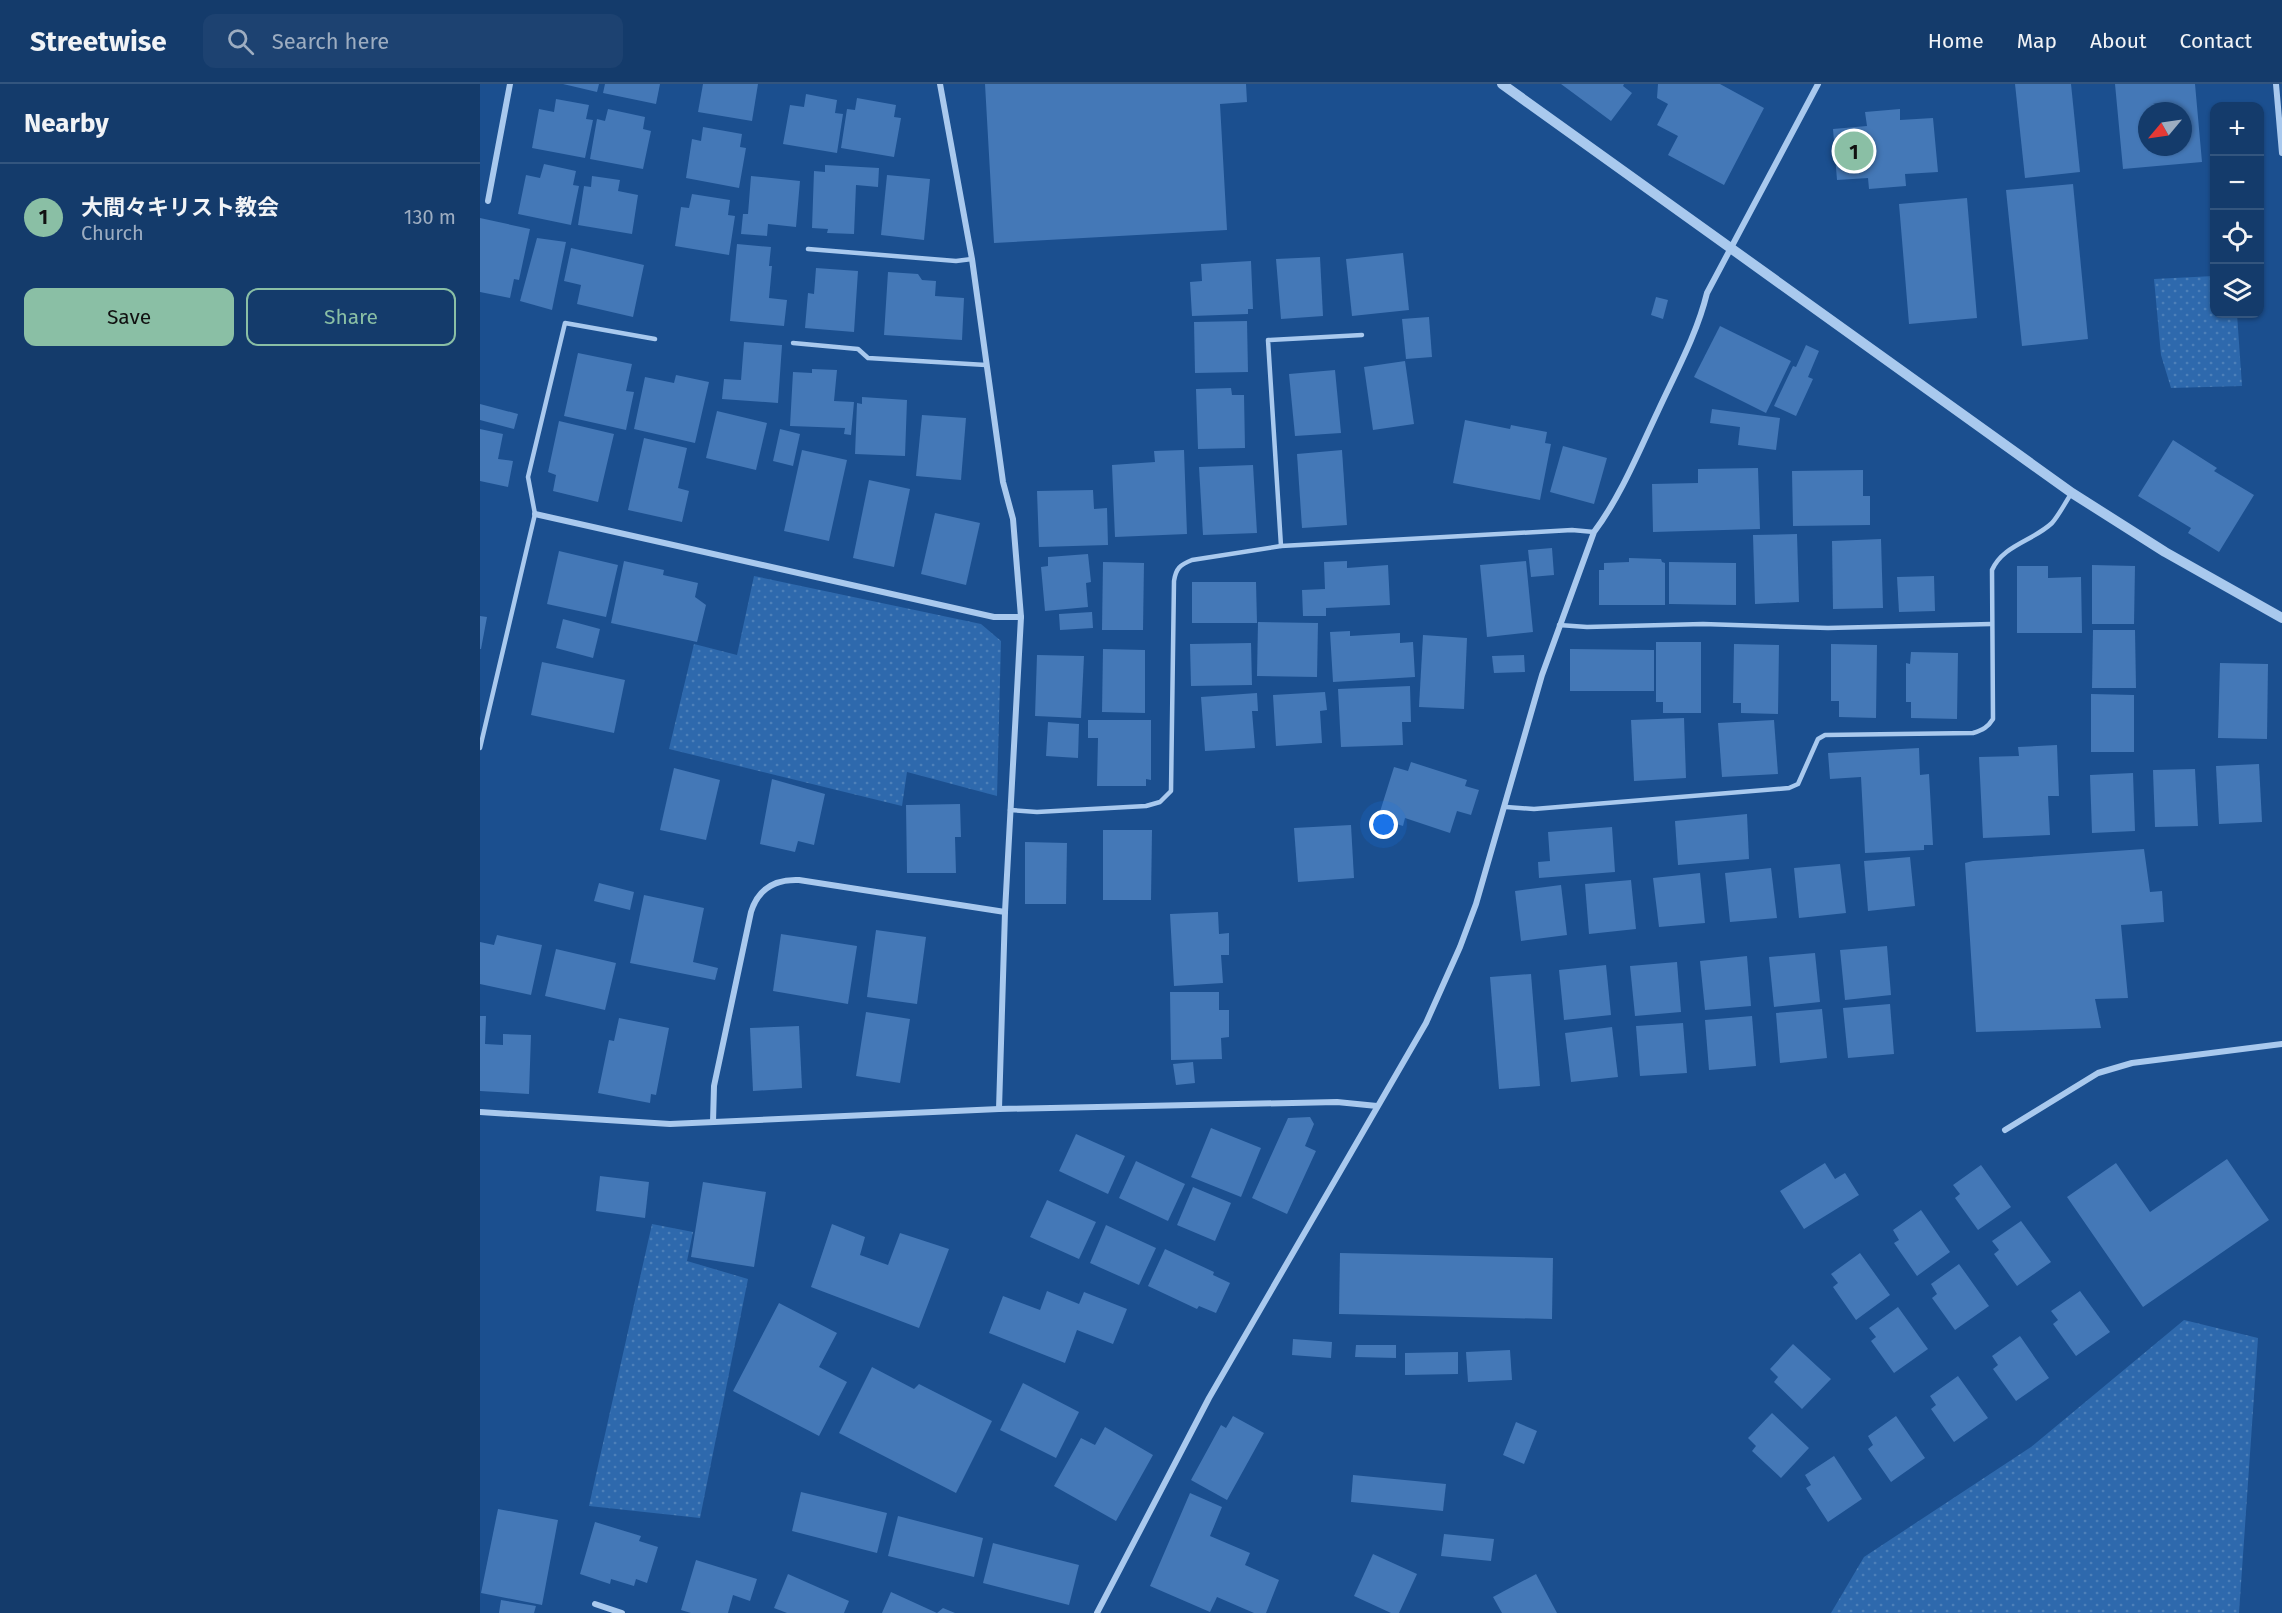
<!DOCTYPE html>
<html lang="en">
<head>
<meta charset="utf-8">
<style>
	body { margin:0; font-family:"Fira Sans","Noto Sans JP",sans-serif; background:#1d4271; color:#f1f3f6 }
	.controls { position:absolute; right:18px; top:18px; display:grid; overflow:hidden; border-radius:12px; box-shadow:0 2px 4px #0004 }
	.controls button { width:54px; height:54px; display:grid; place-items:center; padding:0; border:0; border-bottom:2px solid #33557e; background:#143b6b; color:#f1f3f6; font:30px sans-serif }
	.compass { position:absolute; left:1658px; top:18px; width:54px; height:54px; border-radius:50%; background:#143b6b; box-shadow:0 2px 4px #0004; rotate:241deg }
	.you { position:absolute; left:904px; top:741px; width:21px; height:21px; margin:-15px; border:4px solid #fff; border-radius:50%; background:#1a73e8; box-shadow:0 0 0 9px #1a73e833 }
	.badge { display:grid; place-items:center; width:39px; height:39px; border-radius:50%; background:#8abfa5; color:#111; font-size:20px; font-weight:700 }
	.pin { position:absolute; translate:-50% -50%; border:3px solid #fff; box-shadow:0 2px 6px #0006 }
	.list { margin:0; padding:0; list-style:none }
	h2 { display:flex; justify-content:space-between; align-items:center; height:78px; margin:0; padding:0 24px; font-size:26px }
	h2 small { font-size:20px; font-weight:400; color:#9dadc1 }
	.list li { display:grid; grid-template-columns:39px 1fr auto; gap:18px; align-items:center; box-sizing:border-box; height:108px; padding:0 24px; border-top:2px solid #33557e }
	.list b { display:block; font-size:22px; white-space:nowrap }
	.list p { margin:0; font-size:20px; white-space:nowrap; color:#9dadc1 }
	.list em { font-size:20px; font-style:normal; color:#9dadc1 }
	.actions { display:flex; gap:12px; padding:18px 24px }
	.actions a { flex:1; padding:14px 0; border:2px solid #8abfa5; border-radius:12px; text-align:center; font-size:21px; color:#8abfa5 }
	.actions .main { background:#8abfa5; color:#111 }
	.icon { flex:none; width:33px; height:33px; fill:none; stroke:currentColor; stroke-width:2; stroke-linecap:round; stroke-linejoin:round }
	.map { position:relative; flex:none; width:1802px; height:1529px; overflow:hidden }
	header { display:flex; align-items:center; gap:36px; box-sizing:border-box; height:84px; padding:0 30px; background:#143b6b; border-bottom:2px solid #33557e }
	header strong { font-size:28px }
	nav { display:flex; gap:33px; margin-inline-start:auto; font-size:21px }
	.search { width:420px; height:54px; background:#1d4271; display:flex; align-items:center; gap:15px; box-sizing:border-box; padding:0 21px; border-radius:12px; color:#9dadc1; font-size:22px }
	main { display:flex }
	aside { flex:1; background:#143b6b }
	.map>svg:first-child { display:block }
</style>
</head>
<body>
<header>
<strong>Streetwise</strong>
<div class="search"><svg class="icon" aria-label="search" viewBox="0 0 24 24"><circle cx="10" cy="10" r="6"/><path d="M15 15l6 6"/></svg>Search here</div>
<nav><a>Home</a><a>Map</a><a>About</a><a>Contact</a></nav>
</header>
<main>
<aside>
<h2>Nearby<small></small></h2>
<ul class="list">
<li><span class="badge">1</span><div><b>大間々キリスト教会</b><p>Church</p></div><em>130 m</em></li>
</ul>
<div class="actions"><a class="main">Save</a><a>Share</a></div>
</aside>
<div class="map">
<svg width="1802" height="1529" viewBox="0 0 1802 1529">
	<defs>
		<pattern id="green-dots" width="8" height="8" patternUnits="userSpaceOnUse" patternTransform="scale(1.5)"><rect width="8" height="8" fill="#2e69ad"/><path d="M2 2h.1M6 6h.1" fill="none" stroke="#4d80b9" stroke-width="1.8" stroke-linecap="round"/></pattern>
	</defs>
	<rect width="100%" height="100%" fill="#1b4f8f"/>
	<g fill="url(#green-dots)">
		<path d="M1734 192V230H1757L1762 302 1691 304 1681 271 1674 195Z"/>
		<path d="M274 492 501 540 521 557 517 712 427 688 422 722 189 665 214 560 257 571Z"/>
		<path d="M172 1140 213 1148 207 1177 268 1195 220 1434 109 1422Z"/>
		<path d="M1704 1236 1778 1254 1759 1529H1351L1384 1473 1551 1363Z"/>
	</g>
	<g fill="#4478b7" fill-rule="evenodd">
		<path d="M83 0H119L117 8Z"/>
		<path d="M125 0H180L176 20 123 9Z"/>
		<path d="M223 0H278L272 37 218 28Z"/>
		<path d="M505 0H766L767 18 740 20 747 146 514 159Z"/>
		<path d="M1081 0H1144L1143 2 1152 9 1131 37Z"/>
		<path d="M1178 0H1240L1284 24 1244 101 1188 71 1198 52 1177 41 1188 20 1177 14Z"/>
		<path d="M1535 0H1591L1600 88 1545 94Z"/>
		<path d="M1635 0H1715L1722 78 1643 85ZM1667 27H1703V63H1667Z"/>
		<path d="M326 10 357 16 355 29 363 30 357 69 303 60 310 21 324 23Z"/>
		<path d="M377 14 416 21 414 33 421 34 414 73 361 64 367 25 375 26Z"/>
		<path d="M76 15 109 21 106 35 113 36 105 74 52 64 59 25 74 28Z"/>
		<path d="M128 25 165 33 163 45 171 47 163 85 110 75 117 35 125 37Z"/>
		<path d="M1420 25V36L1453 34 1458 88 1425 90 1426 102 1389 105 1388 94 1357 96 1353 45 1387 42 1385 28Z"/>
		<path d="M223 43 262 50 260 63 266 64 259 104 206 94 212 55 221 57Z"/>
		<path d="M64 80 96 87 93 101 99 102 91 141 38 130 46 91 60 94Z"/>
		<path d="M345 81 399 84 398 103 376 101 374 150 347 149 348 145 332 144 334 87 345 88Z"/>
		<path d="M407 91 450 95 444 156 401 151Z"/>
		<path d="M112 92 140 96 138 107 158 111 152 150 98 141 104 102 111 103Z"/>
		<path d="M271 92 320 97 316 143 288 140 287 152 261 150 263 130H268Z"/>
		<path d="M1593 100 1608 255 1542 262 1526 106Z"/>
		<path d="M212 110 250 116 248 131 255 132 249 171 195 162 201 123 209 124Z"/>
		<path d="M1487 114 1497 234 1429 240 1419 120Z"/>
		<path d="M0 134 50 145 39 196 34 195 30 214 0 208Z"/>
		<path d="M57 154 86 158 72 226 40 217Z"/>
		<path d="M257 160 291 163 289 182H292L289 214 307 216 304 242 250 237Z"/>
		<path d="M91 164 164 181 153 233 97 220 101 201 84 197Z"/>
		<path d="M923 169 929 226 872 232 866 175Z"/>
		<path d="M840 173 843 232 801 235 796 175Z"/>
		<path d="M771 177 773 225H768V230L712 232 710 198 722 197 721 180Z"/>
		<path d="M336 184 378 187 374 248 325 244 328 209 334 210Z"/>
		<path d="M408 188 438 190 442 196 456 197 455 212 484 214 482 256 404 251Z"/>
		<path d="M1176 213 1188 216 1183 235 1171 231Z"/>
		<path d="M949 233 952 273 926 275 922 235Z"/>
		<path d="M767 237 768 288 715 289 714 238Z"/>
		<path d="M1240 242 1311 277 1286 329 1214 293Z"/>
		<path d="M264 258 302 261 298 319 242 315 244 295 261 296Z"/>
		<path d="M1326 261 1339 267 1328 293 1333 295 1316 332 1294 322 1313 282 1316 283Z"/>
		<path d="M98 269 152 280 146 307 154 308 146 346 84 332Z"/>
		<path d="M925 277 934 340 893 346 884 283Z"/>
		<path d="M332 285 357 286 354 317 374 318 371 351 364 350 365 344 310 342 313 288 332 289Z"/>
		<path d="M855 286 861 349 815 352 809 290Z"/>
		<path d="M196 291 229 298 215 359 154 345 165 293 194 299Z"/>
		<path d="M751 304 752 311H764L765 364 718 365 716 305Z"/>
		<path d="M382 313 427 316 425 372 375 370 377 319 382 320Z"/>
		<path d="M0 320 38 330 34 345 0 336Z"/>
		<path d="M1232 325 1300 334 1296 366 1258 361 1260 343 1230 339Z"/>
		<path d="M237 327 287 339 276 386 226 374Z"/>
		<path d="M442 331 486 334 481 396 436 392Z"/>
		<path d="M985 336 1030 345 1031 341 1067 348 1065 359 1071 360 1060 416 973 399Z"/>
		<path d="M79 337 134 350 118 418 73 407 76 391 68 388Z"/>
		<path d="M0 345 23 350 18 375 33 377 28 403 0 397Z"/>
		<path d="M300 345 320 350 313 382 293 377Z"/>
		<path d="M164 354 207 364 198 404 209 407 202 438 148 426Z"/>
		<path d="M1693 356 1737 384 1734 387 1774 411 1739 468 1708 449 1711 444 1658 412Z"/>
		<path d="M1083 362 1127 374 1114 420 1070 408Z"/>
		<path d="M322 366 367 376 349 457 304 447Z"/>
		<path d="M704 366 707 450 635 453 632 381 675 378 674 367Z"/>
		<path d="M862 366 867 441 822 444 817 370Z"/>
		<path d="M773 381 777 449 723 451 719 383Z"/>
		<path d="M1278 384 1280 445 1173 448 1172 400 1218 399V385Z"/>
		<path d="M1383 386V412H1390V441L1313 442 1312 387Z"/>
		<path d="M389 396 430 405 414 483 373 474Z"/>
		<path d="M613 406 614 425 627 424 628 461 559 463 557 407Z"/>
		<path d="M455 429 500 439 486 501 441 490Z"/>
		<path d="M1317 450 1319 518 1275 520 1273 451Z"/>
		<path d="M1401 455 1403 524 1353 525 1352 457Z"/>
		<path d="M1072 464 1074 491 1051 493 1048 466Z"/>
		<path d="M79 467 138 481 126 533 67 520Z"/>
		<path d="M608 470 611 498 606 499 608 523 565 527 561 483 568 482V473Z"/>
		<path d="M1149 474 1181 475 1182 478 1185 479V521H1119V486H1124V479L1149 478Z"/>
		<path d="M144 477 184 486 183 491 218 499 215 513 226 521 217 558 131 539Z"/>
		<path d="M867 477V484L908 481 910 521 846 524V532H823L822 506 845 505 844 478Z"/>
		<path d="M1046 477 1053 548 1007 553 1000 481Z"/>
		<path d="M623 478 664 479 663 546H622Z"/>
		<path d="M1189 478 1256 479V521L1189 520Z"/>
		<path d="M1612 481 1655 482 1654 540H1612Z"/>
		<path d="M1537 482H1568V494L1601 493 1602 549H1537Z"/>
		<path d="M1454 492 1455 527 1419 528 1417 493Z"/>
		<path d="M712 498H776L777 539H712Z"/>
		<path d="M612 528 613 544 580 546 579 530Z"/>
		<path d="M0 532 7 533 1 565H0Z"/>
		<path d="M83 535 120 545 113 574 76 564Z"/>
		<path d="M778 538 838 539 837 593 777 592Z"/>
		<path d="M1613 546H1655L1656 604H1612Z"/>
		<path d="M870 547V552L920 549V559L933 558 935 593 853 598 850 548Z"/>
		<path d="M943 551 987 554 984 625 939 623Z"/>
		<path d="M1176 558H1221V629H1183V618H1176Z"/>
		<path d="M771 559 772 601 711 602 710 560Z"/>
		<path d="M1254 560 1299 561 1298 630 1261 629V619H1253Z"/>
		<path d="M1351 560 1397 561 1396 634 1359 633V617H1351Z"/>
		<path d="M623 565 665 566V629L622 628Z"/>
		<path d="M1090 565 1174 566V607H1090Z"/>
		<path d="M1431 568 1478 569 1477 635 1431 634V618H1426V579L1430 580Z"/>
		<path d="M557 571 604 572 601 634 555 632Z"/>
		<path d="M1044 571 1045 588 1014 589 1012 572Z"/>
		<path d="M62 578 145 596 134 649 51 631Z"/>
		<path d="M1740 579 1788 580 1787 655 1738 654Z"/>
		<path d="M930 602 931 638H922L923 661 861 663 858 605Z"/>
		<path d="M845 608 847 626 840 627 842 659 796 662 793 611Z"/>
		<path d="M777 609 778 627H772L775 664 725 667 721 613Z"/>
		<path d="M1611 610 1654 611V668H1611Z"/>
		<path d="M1204 634 1206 694 1154 697 1151 636Z"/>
		<path d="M608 636H671V696L666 695V702H617L618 654H608Z"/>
		<path d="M1294 636 1298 690 1242 693 1238 639Z"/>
		<path d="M568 638 599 640 598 674 566 672Z"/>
		<path d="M1577 661 1579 712H1568L1570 751 1503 754 1499 673 1539 672 1538 663Z"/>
		<path d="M1439 664 1440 691 1449 690 1453 761H1444V766L1385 769 1381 693 1350 695 1348 669Z"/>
		<path d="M931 678 987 696 985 702 999 706 991 731 977 727 970 749 925 734 923 742 898 734 914 683 928 687Z"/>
		<path d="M1779 680 1782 738 1739 740 1736 682Z"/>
		<path d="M194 684 240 696 226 756 180 746Z"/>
		<path d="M1715 685 1718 742 1675 743 1673 686Z"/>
		<path d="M1653 689 1655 747 1612 749 1610 691Z"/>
		<path d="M292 695 345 710 334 761 318 757 315 768 280 760Z"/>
		<path d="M480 720 481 753H475L476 789H427L426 721Z"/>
		<path d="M1267 730 1269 775 1198 781 1195 737Z"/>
		<path d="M871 741 874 794 818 798 814 744Z"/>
		<path d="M1132 743 1135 788 1059 794 1058 778 1070 777 1068 748Z"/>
		<path d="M623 746H672L671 816H623Z"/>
		<path d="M545 758 587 759 586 820H545Z"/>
		<path d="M1664 765 1670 808 1682 807 1684 838 1641 841 1648 914 1615 915 1621 944 1496 948 1485 779 1493 777Z"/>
		<path d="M1430 773 1435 822 1388 827 1384 777Z"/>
		<path d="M1360 780 1366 829 1319 834 1314 784Z"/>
		<path d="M1291 784 1297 834 1250 838 1245 789Z"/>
		<path d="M1220 789 1225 839 1179 843 1173 794Z"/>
		<path d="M1151 796 1156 845 1109 850 1105 800Z"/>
		<path d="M119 799 154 808 150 826 114 817Z"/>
		<path d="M1081 801 1087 851 1041 857 1035 807Z"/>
		<path d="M164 811 224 824 213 878 238 884 235 896 150 879Z"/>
		<path d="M738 828 739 850 749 849V871H741L743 899 694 902 690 830Z"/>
		<path d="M396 846 446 853 437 920 387 913Z"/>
		<path d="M301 850 377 862 368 920 293 907Z"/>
		<path d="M17 851 62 861 51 911 0 900V858L14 861Z"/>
		<path d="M1407 862 1411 911 1365 916 1360 866Z"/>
		<path d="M76 865 136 879 125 926 65 912Z"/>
		<path d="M1335 869 1340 918 1294 923 1289 873Z"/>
		<path d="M1267 872 1271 922 1225 926 1220 877Z"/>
		<path d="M1197 878 1201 928 1155 932 1150 882Z"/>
		<path d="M1126 881 1131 931 1084 936 1079 886Z"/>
		<path d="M1051 890 1060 1002 1019 1005 1010 893Z"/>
		<path d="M690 908H739V926H749V953L741 954 742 975 691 976Z"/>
		<path d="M1410 920 1414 970 1368 974 1363 924Z"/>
		<path d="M1342 925 1347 974 1300 979 1296 929Z"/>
		<path d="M386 928 430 935 420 999 376 992Z"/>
		<path d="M0 932H6L5 960 23 961V950L51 951 49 1010 0 1007Z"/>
		<path d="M1272 932 1276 982 1229 986 1225 936Z"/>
		<path d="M139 934 189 944 176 1011 171 1010 170 1019 118 1009 129 956 134 957Z"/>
		<path d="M1203 939 1207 989 1160 992 1156 942Z"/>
		<path d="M319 942 322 1004 273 1007 270 944Z"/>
		<path d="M1132 943 1138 993 1091 998 1085 949Z"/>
		<path d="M713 978 715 999 696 1001 693 980Z"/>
		<path d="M830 1033 834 1040 825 1062 836 1067 807 1130 772 1114 808 1034Z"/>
		<path d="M731 1044 781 1064 761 1113 711 1093Z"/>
		<path d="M596 1050 645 1072 628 1110 579 1087Z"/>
		<path d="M1747 1075 1789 1136 1663 1223 1587 1113 1636 1079 1670 1128Z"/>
		<path d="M656 1077 705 1100 688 1137 639 1114Z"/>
		<path d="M1345 1079 1355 1095 1365 1089 1379 1111 1324 1145 1300 1107Z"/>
		<path d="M1501 1081 1531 1123 1498 1146 1475 1114 1480 1110 1473 1101Z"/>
		<path d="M120 1092 169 1098 165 1134 116 1127Z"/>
		<path d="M223 1098 286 1108 274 1183 211 1173Z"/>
		<path d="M713 1103 751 1119 735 1157 697 1141Z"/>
		<path d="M567 1116 616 1138 599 1175 550 1153Z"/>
		<path d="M1441 1126 1470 1168 1437 1192 1414 1159 1419 1156 1413 1146Z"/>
		<path d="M1541 1137 1571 1178 1537 1202 1514 1170 1519 1166 1512 1157Z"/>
		<path d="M352 1140 385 1153 380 1171 408 1181 420 1149 469 1165 439 1244 331 1203Z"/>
		<path d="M626 1141 676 1164 659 1201 610 1179Z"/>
		<path d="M685 1165 734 1188 733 1191 750 1199 736 1229 719 1222 717 1225 668 1202Z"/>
		<path d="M860 1169 1073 1174 1072 1235 859 1230Z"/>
		<path d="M1380 1169 1410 1211 1376 1236 1353 1203 1358 1199 1351 1190Z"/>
		<path d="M1479 1180 1509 1222 1475 1246 1452 1214 1457 1210 1451 1200Z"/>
		<path d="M567 1207 599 1220 604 1208 647 1225 633 1260 597 1246 585 1279 509 1249 523 1212 560 1226Z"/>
		<path d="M1600 1207 1630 1248 1596 1272 1573 1240 1578 1236 1571 1227Z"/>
		<path d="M299 1219 357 1249 339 1283 367 1298 339 1352 253 1307Z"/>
		<path d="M1418 1223 1448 1265 1414 1289 1391 1257 1396 1253 1389 1244Z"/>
		<path d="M1540 1252 1569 1294 1536 1317 1513 1285 1518 1281 1512 1272Z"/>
		<path d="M813 1255 852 1258 851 1274 812 1271Z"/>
		<path d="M1313 1260 1351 1295 1322 1325 1294 1298 1298 1293 1290 1285Z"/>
		<path d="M876 1261H916V1274L875 1273Z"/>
		<path d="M1030 1266 1032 1296 988 1298 986 1268Z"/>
		<path d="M978 1268V1290L925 1291V1269Z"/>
		<path d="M392 1283 434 1305 439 1300 512 1337 476 1409 359 1349Z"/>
		<path d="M1478 1292 1508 1334 1474 1358 1451 1325 1456 1321 1450 1312Z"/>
		<path d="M543 1299 599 1328 576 1374 520 1346Z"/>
		<path d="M1292 1329 1329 1364 1301 1394 1272 1367 1276 1362 1268 1354Z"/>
		<path d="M753 1332 784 1349 747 1416 711 1396 741 1341 746 1344Z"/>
		<path d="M1416 1332 1445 1374 1411 1398 1388 1365 1393 1361 1388 1352Z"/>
		<path d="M1036 1338 1057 1347 1044 1380 1023 1371Z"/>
		<path d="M625 1343 673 1371 636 1437 574 1402 601 1354 615 1361Z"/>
		<path d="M1354 1372 1382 1415 1348 1438 1326 1404 1331 1401 1325 1391Z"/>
		<path d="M873 1391 966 1400 963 1427 871 1418Z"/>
		<path d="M321 1408 407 1429 397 1469 312 1447Z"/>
		<path d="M710 1409 742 1423 730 1452 770 1469 765 1481 799 1496 786 1529H774L737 1513 730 1528 670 1502Z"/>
		<path d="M18 1425 78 1436 62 1521 1 1509Z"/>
		<path d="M418 1432 503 1454 494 1493 408 1472Z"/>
		<path d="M115 1438 161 1452 159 1457 178 1463 167 1499 156 1495 154 1502 131 1495 130 1500 100 1490Z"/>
		<path d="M964 1450 1014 1455 1011 1477 961 1472Z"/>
		<path d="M513 1459 599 1481 589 1521 503 1499Z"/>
		<path d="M893 1470 937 1490 919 1529H911L874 1512Z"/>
		<path d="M216 1476 277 1495 270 1517 253 1511 248 1529H211L201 1526Z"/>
		<path d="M308 1490 369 1517 364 1529H307L294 1524Z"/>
		<path d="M1056 1490 1077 1529H1022L1013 1513Z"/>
		<path d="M411 1508 457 1529 463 1524 475 1529H402Z"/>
		<path d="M21 1516 56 1522 54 1529H19Z"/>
	</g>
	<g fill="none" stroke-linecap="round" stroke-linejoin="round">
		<g stroke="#a9c9ee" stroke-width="4.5">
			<path d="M328 165 476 177 492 175"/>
			<path d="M313 259 378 265 388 274 506 281"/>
			<path d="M801 462 788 256 882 251"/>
			<path d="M1079 541 1107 543 1223 540 1348 544 1511 540"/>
			<path d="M0 664 55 430 48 393 85 239 175 255"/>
			<path d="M1026 723 1054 725 1309 704 1318 700 1338 655 1345 651 1493 649C1503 646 1508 643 1513 635L1512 486C1523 461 1553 457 1572 439 1579 431 1585 419 1591 410"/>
			<path d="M530 726 557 728 666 722 680 718 691 707 694 497C696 484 700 481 712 476L801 462 1092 446 1114 448"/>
		</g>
		<g stroke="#a9c9ee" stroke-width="6">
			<path d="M460 0 492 175 523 398 533 435 541 533 525 828 519 1025"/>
			<path d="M1796 0 1802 69"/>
			<path d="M8 117 30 0"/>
			<path d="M55 430 514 533H541"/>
			<path d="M0 1028 190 1040 519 1025 857 1018 897 1022"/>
			<path d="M233 1038 234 1002 271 828C278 805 295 795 319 796L525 828"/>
			<path d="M1525 1046 1618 989 1652 979 1802 960"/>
			<path d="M115 1520 142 1529"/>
			<path d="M617 1529 729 1314 946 939 980 863 996 820 1062 591 1114 448C1141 412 1159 367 1178 327 1196 288 1217 250 1227 209L1338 0"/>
		</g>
		<path stroke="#a9c9ee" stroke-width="10" d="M1022 0 1592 409 1685 468 1802 534"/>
	</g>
</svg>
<div class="controls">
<button>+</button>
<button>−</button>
<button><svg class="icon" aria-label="locate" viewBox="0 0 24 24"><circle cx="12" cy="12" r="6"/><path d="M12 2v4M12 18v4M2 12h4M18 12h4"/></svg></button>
<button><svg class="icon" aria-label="layers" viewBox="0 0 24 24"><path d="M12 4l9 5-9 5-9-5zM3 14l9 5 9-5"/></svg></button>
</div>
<svg class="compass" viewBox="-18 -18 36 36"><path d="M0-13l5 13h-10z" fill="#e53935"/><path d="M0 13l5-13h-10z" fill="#9dadc1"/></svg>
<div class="you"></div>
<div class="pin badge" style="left:1374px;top:67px">1</div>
</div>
</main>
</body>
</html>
